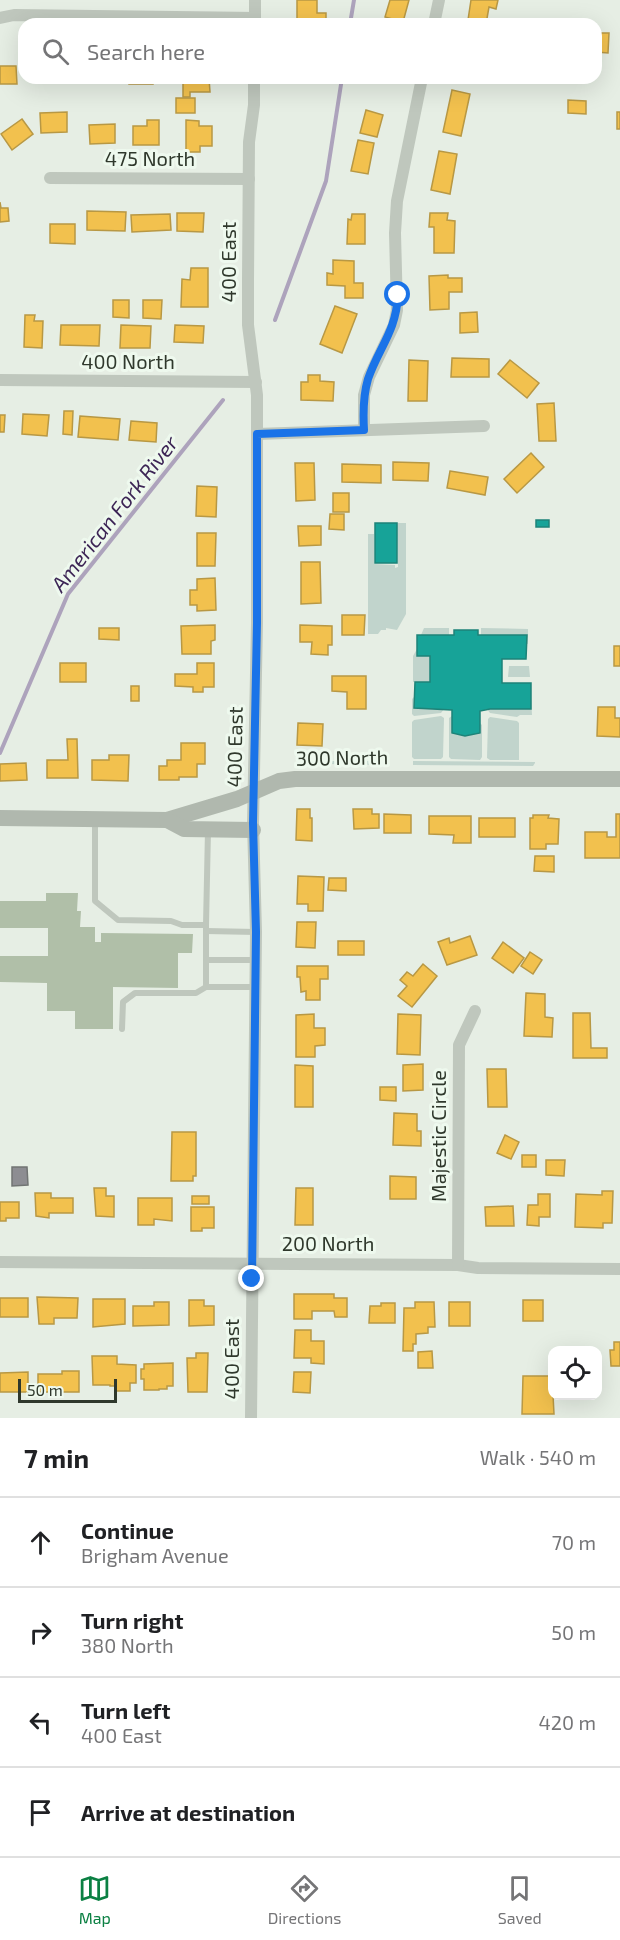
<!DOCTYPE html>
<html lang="en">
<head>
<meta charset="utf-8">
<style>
	body { margin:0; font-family:"Exo 2",sans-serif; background:#f6f6f6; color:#202124 }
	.controls { position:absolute; right:18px; bottom:18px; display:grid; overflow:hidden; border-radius:12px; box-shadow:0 6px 24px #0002 }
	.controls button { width:54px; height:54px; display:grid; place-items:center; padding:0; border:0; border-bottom:2px solid #e0e0e0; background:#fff; color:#202124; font:30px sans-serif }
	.scale { position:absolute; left:18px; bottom:15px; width:99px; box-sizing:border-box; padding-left:6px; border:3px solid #2f382c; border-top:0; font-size:16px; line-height:21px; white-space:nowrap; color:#2f382c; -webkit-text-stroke:4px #eef9ee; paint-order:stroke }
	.stop { position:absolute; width:18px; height:18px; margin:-14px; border:4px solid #1a73e8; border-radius:50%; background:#fff }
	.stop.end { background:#1a73e8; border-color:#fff; box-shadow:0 2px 6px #0008 }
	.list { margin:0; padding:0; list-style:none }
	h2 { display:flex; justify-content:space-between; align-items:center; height:78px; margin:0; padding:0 24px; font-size:26px }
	h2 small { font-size:20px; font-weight:400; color:#757577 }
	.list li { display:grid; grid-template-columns:39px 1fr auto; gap:18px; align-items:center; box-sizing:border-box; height:90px; padding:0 24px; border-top:2px solid #e0e0e0 }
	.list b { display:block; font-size:22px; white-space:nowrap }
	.list p { margin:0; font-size:20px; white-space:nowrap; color:#757577 }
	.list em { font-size:20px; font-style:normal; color:#757577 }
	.icon { flex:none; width:33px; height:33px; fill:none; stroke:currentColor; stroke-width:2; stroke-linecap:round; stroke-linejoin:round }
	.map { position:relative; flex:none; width:620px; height:1418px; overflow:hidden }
	.search { position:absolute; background:#fff; box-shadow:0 6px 24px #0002; left:18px; right:18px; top:18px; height:66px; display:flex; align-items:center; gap:15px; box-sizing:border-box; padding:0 21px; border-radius:18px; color:#757577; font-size:22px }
	.sheet { height:438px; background:#fff }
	nav { display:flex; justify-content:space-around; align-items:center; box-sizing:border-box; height:84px; border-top:2px solid #e0e0e0; background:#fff; font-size:16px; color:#757577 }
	nav a { display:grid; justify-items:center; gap:3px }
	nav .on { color:#0b8043 }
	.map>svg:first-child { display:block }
</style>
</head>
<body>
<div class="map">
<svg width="620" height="1418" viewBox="0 0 620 1418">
	<rect width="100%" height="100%" fill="#e6eee4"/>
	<g fill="#c1d4cc">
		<path d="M397 523H406V614L397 630 386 628V630H381L378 634H368V534H374V564L395 565V568L398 567Z"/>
		<path d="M424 628H449V635H421Z"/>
		<path d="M481 628 528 629V644L481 635Z"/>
		<path d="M417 649 430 656V682H413V656Z"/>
		<path d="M509 666H529L530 677H508Z"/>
		<path d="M414 697 444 709 441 713 414 716 412 714V699Z"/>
		<path d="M531 698 532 715H520L517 717 490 713 487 709H530Z"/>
		<path d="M441 716 444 718 443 757 441 759H414L412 757V722L414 720Z"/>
		<path d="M452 716V733L465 736 480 733V723L482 725V757L480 760 451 759 449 757V718Z"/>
		<path d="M490 717 517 721 519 723V760H490L487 758 488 719Z"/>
		<path d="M326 761H381V763L379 765 326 764Z"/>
		<path d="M413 761 535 762V763L533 766 413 765Z"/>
	</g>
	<g fill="#f2c14e" stroke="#b89844" stroke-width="1.5">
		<path d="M297 0H317V13H326V24H297Z"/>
		<path d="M390 0H409L403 22 385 17Z"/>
		<path d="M471 0H498L496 9 489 7 486 24 468 20Z"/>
		<path d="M596 33H609L608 53 596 52Z"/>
		<path d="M0 66H16L17 84H0Z"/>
		<rect x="129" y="78" width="24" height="6"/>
		<path d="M190 78H209L210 92H190V97H183V79Z"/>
		<path d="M452 90 470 94 461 136 443 132Z"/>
		<rect x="176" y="98" width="19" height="15"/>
		<path d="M568 100 586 101V114L568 113Z"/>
		<path d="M366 110 383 115 377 137 360 133Z"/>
		<path d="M67 112V132L41 133 40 113Z"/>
		<rect x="617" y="112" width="3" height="17"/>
		<path d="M22 119 33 134 12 150 1 134Z"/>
		<path d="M147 120H159V145H133V126H147Z"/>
		<path d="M186 120 199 121V126H212V146H200V152H186Z"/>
		<path d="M115 124V143L90 144 89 125Z"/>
		<path d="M358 140 374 143 368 174 351 171Z"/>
		<path d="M439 151 457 154 450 194 431 190Z"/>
		<path d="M0 202 1 208H8L9 221 0 222Z"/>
		<path d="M87 211 126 212 125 231 87 230Z"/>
		<path d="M177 213H204L203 232 177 231Z"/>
		<path d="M430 213H448L447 220 455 221 454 253H434V227H429Z"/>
		<path d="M170 214 171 230 132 232 131 215Z"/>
		<path d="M352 214H365V244H347L348 219 351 220Z"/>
		<path d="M50 224H75V244L50 243Z"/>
		<path d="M333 260 354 261V283H363V298H345V286L327 285V273L333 274Z"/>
		<path d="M191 268H208V307H181L182 279 190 280Z"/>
		<path d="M448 275V278H462V292H449V309L430 310 429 276Z"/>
		<path d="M113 300H129V318L113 317Z"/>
		<path d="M143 300H162L161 319 143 318Z"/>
		<path d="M335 306 357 314 342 353 320 344Z"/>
		<path d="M477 312 478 332 460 333V313Z"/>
		<path d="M25 315H35L34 321H43L42 348 24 347Z"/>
		<path d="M61 325H100L99 346 60 345Z"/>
		<path d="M121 325 151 326 150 348H120Z"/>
		<path d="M175 325 204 326 203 343 174 342Z"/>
		<path d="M452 358 489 359V377H451Z"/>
		<path d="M409 360 428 361 427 401H408Z"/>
		<path d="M510 360 539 383 527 398 498 374Z"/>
		<path d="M308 375H320V381L334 382 333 401 301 400V382H308Z"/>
		<path d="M554 403 556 441H539L537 404Z"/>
		<path d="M64 411H73L72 435 63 434Z"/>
		<path d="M23 414 49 415 47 436 22 434Z"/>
		<path d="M0 415H5L4 432H0Z"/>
		<path d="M80 416 120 419 118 440 78 437Z"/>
		<path d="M131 421 157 423 156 442 129 440Z"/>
		<path d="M531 453 544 467 517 493 504 479Z"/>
		<path d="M393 462 429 463 428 481 393 480Z"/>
		<path d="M295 463H314L315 500 296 501Z"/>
		<path d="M342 464 381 465V483L342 482Z"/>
		<path d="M450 471 488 477 485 495 447 488Z"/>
		<path d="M197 486 217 487 216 517 196 516Z"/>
		<rect x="333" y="493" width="16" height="19"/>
		<path d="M330 514H344V530L329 529Z"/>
		<path d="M298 526H321V545L299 546Z"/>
		<path d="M197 533H216L215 566H197Z"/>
		<path d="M301 562H320L321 603 301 604Z"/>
		<path d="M215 578 216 610 197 611V605H190V590H197V579Z"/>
		<path d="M342 615H365L364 635H342Z"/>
		<path d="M215 625V640L211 641V654H182L181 626Z"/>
		<path d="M300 625 332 626V645H328V655L311 654 312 642H300Z"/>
		<path d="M99 628H119V640L99 639Z"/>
		<rect x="614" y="646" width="6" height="20"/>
		<rect x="60" y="663" width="26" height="19"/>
		<path d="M197 663H214V687H203V692H193V687L175 686V674H197Z"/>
		<path d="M332 676H366V709H347V692L332 691Z"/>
		<rect x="131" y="686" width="8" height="15"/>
		<path d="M598 707H615V718H620V737L597 736Z"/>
		<path d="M298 723 323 724 322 746 297 745Z"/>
		<path d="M67 739H77L78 778H47V760H68Z"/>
		<path d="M181 743H205V764H197V777H179V780H159V766H167V760H181Z"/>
		<path d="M109 755H129L128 781 92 780V760H109Z"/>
		<path d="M26 763 27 780 0 781V764Z"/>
		<path d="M297 809H310V818H312V841L296 840Z"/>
		<path d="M353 809H372V814H379V828L354 829Z"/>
		<path d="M384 814 411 815V833H384Z"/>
		<path d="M616 814H620V858H585V832H607V837H616Z"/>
		<path d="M533 815H549L548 818 559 819 558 844H546V849H530V818H533Z"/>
		<path d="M429 816H471V843H453L454 835 429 834Z"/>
		<rect x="479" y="818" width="36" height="19"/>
		<path d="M535 856H554V872L534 871Z"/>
		<path d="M298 876 324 877 323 911H308V904H297Z"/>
		<path d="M329 878H346V891L328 890Z"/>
		<path d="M297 922H316L315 948 296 947Z"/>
		<path d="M470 936 477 955 447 965 438 942 449 938 450 943Z"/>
		<rect x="338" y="941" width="26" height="14"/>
		<path d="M503 942 524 958 513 973 492 958Z"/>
		<path d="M530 952 542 960 533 974 521 966Z"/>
		<path d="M423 964 437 976 412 1007 398 996 407 986 400 980 407 972 413 976Z"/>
		<path d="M297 966H328V979H320V1000H306V991L301 992 300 977H297Z"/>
		<path d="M526 993 545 994V1017L553 1018 552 1037 524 1036Z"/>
		<path d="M573 1013H590L591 1048H607V1058H573Z"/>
		<path d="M314 1014V1028H325V1045L315 1046V1057H296V1015Z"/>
		<path d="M398 1014 421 1015 420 1055 397 1054Z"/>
		<path d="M423 1064V1090L403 1091V1065Z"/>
		<path d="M295 1065 313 1066V1107H295Z"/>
		<path d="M487 1069H506L507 1107H488Z"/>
		<path d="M380 1087H396V1101L380 1100Z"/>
		<path d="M394 1113 417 1114V1131H421V1146L393 1145Z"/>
		<path d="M172 1132H196V1176H193V1181H171Z"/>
		<path d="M505 1135 519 1142 511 1159 497 1153Z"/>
		<rect x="522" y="1155" width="14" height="12"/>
		<path d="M546 1160H565L564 1176 546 1175Z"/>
		<path d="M390 1176 416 1177V1199H390Z"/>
		<path d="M94 1188H106V1196H114V1217L96 1216Z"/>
		<path d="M296 1188H313V1225H295Z"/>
		<path d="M602 1191H613L612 1223H603V1228L575 1227 576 1194 602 1195Z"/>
		<path d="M35 1193H51V1198H73V1213H49V1218L36 1216Z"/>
		<path d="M538 1194H550V1217H539V1226L527 1225 528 1205H538Z"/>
		<rect x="192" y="1196" width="17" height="8"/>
		<path d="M138 1198H172V1221L154 1219V1225H138Z"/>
		<path d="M0 1202H19V1218H6V1221H0Z"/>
		<path d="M513 1206 514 1226H486L485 1207Z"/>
		<path d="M191 1207H214V1228H202V1231H191Z"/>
		<path d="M294 1294H334V1298H347V1317H335L334 1311H312V1319H294Z"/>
		<path d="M37 1297 78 1298 77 1318H54V1324H39Z"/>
		<rect x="0" y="1298" width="28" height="19"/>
		<path d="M93 1299H125V1324L93 1327Z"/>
		<path d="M189 1300H204V1306H214V1325L189 1326Z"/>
		<rect x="523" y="1300" width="20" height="21"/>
		<path d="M154 1302H169V1325L133 1326V1306H154Z"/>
		<path d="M415 1302H434L435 1327H428V1333L416 1334V1344H413V1351H403L404 1308H415Z"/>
		<rect x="449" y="1302" width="21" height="24"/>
		<path d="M381 1303H395V1323H369L370 1306H381Z"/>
		<path d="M295 1330H311V1341H324V1364L311 1363V1358H294Z"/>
		<path d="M614 1342H620V1366H611L610 1350H614Z"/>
		<path d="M432 1351 433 1368H418V1352Z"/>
		<path d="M196 1353H208L207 1392H188L187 1358H196Z"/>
		<path d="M92 1356H117V1364L136 1365V1383H130V1391H116V1386H110V1385H93Z"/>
		<path d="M173 1363V1386H167V1389H159V1390H144V1379H141V1369H144V1364Z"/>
		<path d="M62 1371H79V1392H38V1374H62Z"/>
		<path d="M28 1372V1392H0V1373Z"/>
		<path d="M294 1372H311L310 1393 293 1392Z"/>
		<path d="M523 1376H552L554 1414H522Z"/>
	</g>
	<g fill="#17a398" stroke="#1e8378" stroke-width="1.5">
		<rect x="536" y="520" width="13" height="7"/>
		<rect x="375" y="523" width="22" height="40"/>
		<path d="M454 630H478V635H527L526 659H502V683H531V709H490L480 711V733L465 736 452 733V710L414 708 415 682H430V656H417V635H454Z"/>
	</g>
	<path fill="#8d8d92" stroke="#717473" stroke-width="1.5" d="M12 1167H27L28 1185 12 1186Z"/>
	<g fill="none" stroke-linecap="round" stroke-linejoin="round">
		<g stroke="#ada3bc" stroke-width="4">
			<path d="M350 24 354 0"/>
			<path d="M275 320 326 181 342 78"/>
			<path d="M0 753 68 594 223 400"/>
		</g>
	</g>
	<path fill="#b0bfa8" d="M46 893H78L77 911H81L80 927H95V942H101V933L193 934 192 953H178V988L113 987V1029H75V1011H47V983L0 982V956H48V928H0V901H46Z"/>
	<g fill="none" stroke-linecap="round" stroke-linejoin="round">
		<g stroke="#bfc7bd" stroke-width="6">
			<path d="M95 820V901L118 920 171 921 182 925H206V987L196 993H135L123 1002 122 1029"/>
			<path d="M206 925 208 830"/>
			<path d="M206 931 256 932"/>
			<path d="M206 960H255"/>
			<path d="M206 987H255"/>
		</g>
		<g stroke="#bfc7bd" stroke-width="12">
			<path d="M255 0V24"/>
			<path d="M0 18 14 15 255 18"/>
			<path d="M434 24 439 0"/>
			<path d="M50 178 249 179"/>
			<path d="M0 380 256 382"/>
			<path d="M364 430V395L369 377 394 325 397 310 395 233 397 201 422 78"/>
			<path d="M257 434 484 426"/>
			<path d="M0 1262 458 1265 478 1268 620 1269"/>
			<path d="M458 1265 459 1045 475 1011"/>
			<path d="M251 1418 256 932 253 823 257 623V395L248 325V281L249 142 254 105V78"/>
		</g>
		<g stroke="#b0b8ae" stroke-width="16">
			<path d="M0 818 167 820 237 799 279 781 295 779H620"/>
			<path d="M167 820 184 829 253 830"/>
		</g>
	</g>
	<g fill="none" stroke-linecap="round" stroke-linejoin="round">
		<path stroke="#1a73e8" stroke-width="8" d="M252 1279 256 932 253 823 257 623V434L364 430C363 413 363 396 368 379 379 347 396 332 398 295"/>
	</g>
	<g text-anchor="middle" stroke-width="6" stroke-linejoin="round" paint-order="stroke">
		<g font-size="20" fill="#2f382c" stroke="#eef9ee">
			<text x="150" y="166">475 North</text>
			<text transform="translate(229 262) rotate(-90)" y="7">400 East</text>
			<text x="128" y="369">400 North</text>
			<text transform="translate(235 747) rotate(-89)" y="7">400 East</text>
			<text transform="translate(342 758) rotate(-1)" y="7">300 North</text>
			<text transform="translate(439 1136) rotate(-90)" y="7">Majestic Circle</text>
			<text x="328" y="1251">200 North</text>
			<text transform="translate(232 1359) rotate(-90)" y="7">400 East</text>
		</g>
		<g font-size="21" font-style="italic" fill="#3c2555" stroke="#eef9ee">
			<text transform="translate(115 514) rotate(-52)" y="7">American Fork River</text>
		</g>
	</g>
</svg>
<div class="controls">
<button><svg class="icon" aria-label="locate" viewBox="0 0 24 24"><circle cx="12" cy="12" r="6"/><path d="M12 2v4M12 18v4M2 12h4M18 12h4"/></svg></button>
</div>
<div class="scale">50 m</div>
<div class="stop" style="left:398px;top:295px"></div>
<div class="stop end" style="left:252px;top:1279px"></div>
<div class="search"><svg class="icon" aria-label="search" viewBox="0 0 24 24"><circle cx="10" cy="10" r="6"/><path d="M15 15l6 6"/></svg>Search here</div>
</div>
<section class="sheet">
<h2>7 min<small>Walk · 540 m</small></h2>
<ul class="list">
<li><svg class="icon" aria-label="ahead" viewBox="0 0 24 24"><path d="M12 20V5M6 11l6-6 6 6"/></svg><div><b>Continue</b><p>Brigham Avenue</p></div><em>70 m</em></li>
<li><svg class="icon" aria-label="right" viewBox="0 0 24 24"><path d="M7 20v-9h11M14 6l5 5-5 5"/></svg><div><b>Turn right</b><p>380 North</p></div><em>50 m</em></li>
<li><svg class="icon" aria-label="left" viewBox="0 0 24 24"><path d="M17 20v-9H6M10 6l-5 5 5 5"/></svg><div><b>Turn left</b><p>400 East</p></div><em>420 m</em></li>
<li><svg class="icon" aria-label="arrive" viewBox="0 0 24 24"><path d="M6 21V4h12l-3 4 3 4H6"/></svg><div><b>Arrive at destination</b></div></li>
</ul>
</section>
<nav>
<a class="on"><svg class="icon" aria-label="map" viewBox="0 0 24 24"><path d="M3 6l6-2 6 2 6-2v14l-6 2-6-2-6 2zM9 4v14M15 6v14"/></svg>Map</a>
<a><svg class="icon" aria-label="directions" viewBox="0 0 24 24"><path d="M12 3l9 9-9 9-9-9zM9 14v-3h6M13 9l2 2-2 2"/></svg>Directions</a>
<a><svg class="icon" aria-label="saved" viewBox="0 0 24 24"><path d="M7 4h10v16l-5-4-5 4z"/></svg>Saved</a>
</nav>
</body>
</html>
